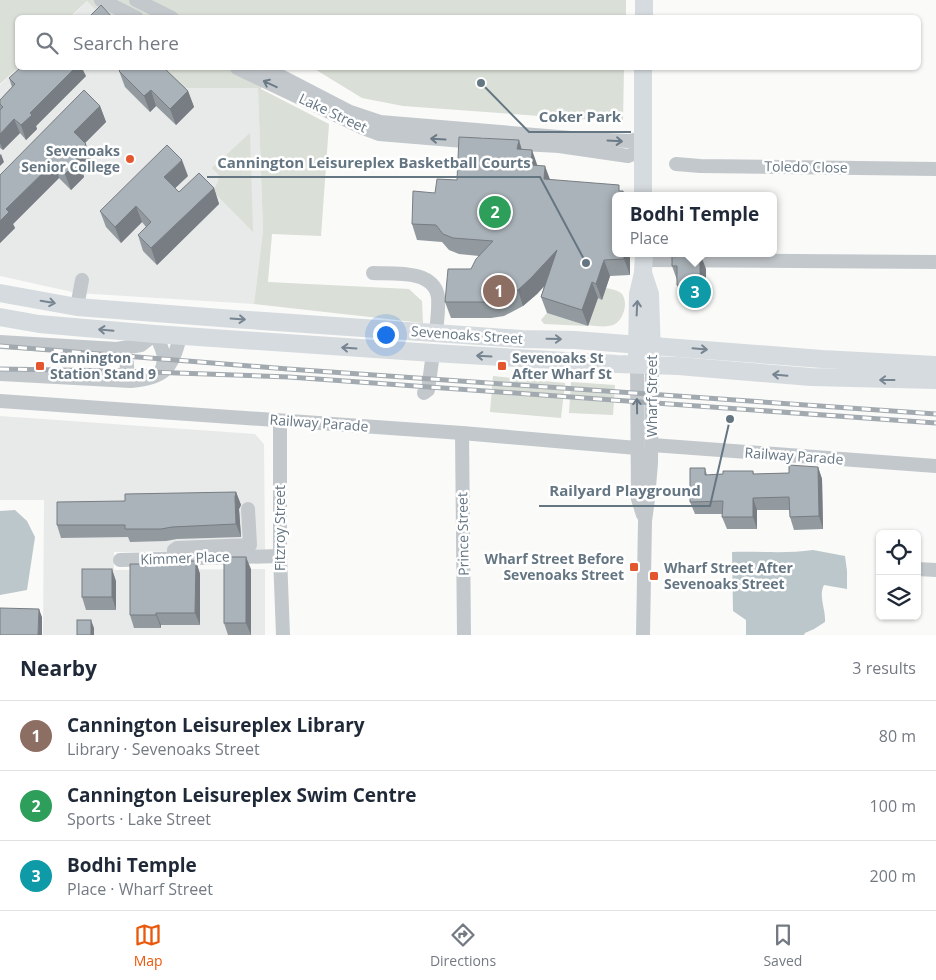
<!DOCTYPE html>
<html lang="en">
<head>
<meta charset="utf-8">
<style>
	body { margin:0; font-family:"Open Sans",sans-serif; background:#f6f6f7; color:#1f2937 }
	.controls { position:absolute; right:15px; bottom:15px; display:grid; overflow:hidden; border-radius:8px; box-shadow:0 1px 4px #0004 }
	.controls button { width:45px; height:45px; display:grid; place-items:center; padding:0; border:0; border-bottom:1px solid #e0e1e3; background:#fff; color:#1f2937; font:25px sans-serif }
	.you { position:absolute; left:385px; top:334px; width:18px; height:18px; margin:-12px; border:4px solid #fff; border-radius:50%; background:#1a73e8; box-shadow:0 0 0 8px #1a73e833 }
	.badge { display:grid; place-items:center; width:32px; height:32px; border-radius:50%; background:#ea580c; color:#fff; font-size:16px; font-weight:700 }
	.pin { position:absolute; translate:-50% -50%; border:2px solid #fff; box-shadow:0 1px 5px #0006 }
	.popup { position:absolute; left:612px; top:192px; width:165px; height:65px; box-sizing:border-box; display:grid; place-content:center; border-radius:8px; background:#fff; filter:drop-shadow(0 1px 4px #0005); font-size:16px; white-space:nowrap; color:#747a83 }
	.popup b { font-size:19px; color:#1f2937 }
	.popup::after { content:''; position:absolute; left:50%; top:100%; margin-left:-10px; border:10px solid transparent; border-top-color:#fff }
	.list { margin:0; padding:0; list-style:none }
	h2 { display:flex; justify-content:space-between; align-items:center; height:65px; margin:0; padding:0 20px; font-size:21px }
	h2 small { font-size:16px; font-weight:400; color:#747a83 }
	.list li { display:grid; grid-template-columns:32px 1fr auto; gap:15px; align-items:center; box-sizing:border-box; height:70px; padding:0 20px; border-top:1px solid #e0e1e3 }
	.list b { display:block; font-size:19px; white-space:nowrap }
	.list p { margin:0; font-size:16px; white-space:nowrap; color:#747a83 }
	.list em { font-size:16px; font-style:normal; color:#747a83 }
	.icon { flex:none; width:28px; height:28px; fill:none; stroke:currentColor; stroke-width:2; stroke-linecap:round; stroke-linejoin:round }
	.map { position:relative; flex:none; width:936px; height:635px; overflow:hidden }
	.search { position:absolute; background:#fff; box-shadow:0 1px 4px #0004; left:15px; right:15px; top:15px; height:55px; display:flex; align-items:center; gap:12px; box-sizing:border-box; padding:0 18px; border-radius:8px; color:#747a83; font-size:19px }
	.sheet { height:275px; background:#fff }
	nav { display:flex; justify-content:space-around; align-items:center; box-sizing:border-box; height:70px; border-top:1px solid #e0e1e3; background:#fff; font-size:14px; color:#747a83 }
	nav a { display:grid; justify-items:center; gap:2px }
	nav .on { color:#ea580c }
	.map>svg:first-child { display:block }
</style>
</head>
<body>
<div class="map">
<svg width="936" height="635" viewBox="0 0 936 635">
	<rect width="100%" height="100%" fill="#fafaf8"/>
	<g fill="#e8e9e9">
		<path d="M87 1 105 17 70 18Z"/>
		<path d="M18 68H158L179 88H258L263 231 254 304 77 293 0 276V85Z"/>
		<path d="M0 416 255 434 264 444 265 551 114 552V570L265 569V635H43L44 500H0Z"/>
	</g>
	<g fill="#dadfd7">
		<path d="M0 0H626V18H105L87 1 70 17 18 18V68L0 84Z"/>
		<path d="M158 68H268L261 89 329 124 321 236 272 234 268 282 409 289 422 301 423 323 254 304 263 231 258 88H179Z"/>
		<path d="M313 68H624L623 122 403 106 362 98Z"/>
		<path d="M250 133 253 232 213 191 218 182 219 175 212 168Z"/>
		<path d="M606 288C611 289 617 290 621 293 629 301 624 319 615 324 607 328 597 326 588 325L598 298 602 299Z"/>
		<path d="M547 313 588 326 544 324 541 320Z"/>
		<path d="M493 376 565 383 561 418 490 412Z"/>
		<path d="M571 382 615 385 613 415 569 413Z"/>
	</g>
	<g fill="#bbc7cb">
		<path d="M15 510 27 521 35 537 27 590 0 595V511Z"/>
		<path d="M813 550 845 556 847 571V589L824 585C818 597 826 609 825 622L814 629 805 633 804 635H746V620L733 611 732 552C759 551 786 554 813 550Z"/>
	</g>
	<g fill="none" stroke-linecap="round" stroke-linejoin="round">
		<g stroke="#c3c8cc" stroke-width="14">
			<path d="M101 0 137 18"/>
			<path d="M136 0 172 18"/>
			<path d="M237 68 363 128 379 134 476 142"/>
			<path d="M265 68 350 112 380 122 583 139 629 141 643 138"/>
			<path d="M503 143 559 146 628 156 643 150"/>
			<path d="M676 164 700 166 936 169"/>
			<path d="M644 260 936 262"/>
			<path d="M373 273C393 274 434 269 438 297 439 309 437 321 436 333"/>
			<path d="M77 307 82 280"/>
			<path d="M0 342 117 349 141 345 155 334C162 348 168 358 160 373"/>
			<path d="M637 365 638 499 643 515"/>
			<path d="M0 374 131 381C165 378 173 368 180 336"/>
			<path d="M117 380 126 373C129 363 125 355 117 349"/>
			<path d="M424 393 428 390 433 353"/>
			<path d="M0 401 462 433 637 448"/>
			<path d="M280 421V556L283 635"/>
			<path d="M462 433 464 635"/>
			<path d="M652 445 936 466"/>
			<path d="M174 559V550L177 548 250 545 248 509"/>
			<path d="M120 560 280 556"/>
			<path d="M917 569 936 570"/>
			<path d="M643 635 645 521 648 499 651 463 652 366"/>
		</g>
		<g stroke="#d6dbdf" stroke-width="18">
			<path d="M644 18V0"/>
			<path d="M643 196V68"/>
			<path d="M643 273 650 294 652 355"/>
			<path d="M0 293 77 307 234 319 522 339 575 340 822 359 936 365"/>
			<path d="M0 317 39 324 155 334 433 353 617 364 678 366 811 377 936 380"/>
			<path d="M637 355 638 294 643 273 644 253"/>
		</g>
		<g stroke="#a2aab0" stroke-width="5">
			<g id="rail">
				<path d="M0 346 288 369 936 414"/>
				<path d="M0 369 121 371 289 377 936 423"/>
			</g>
		</g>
		<use href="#rail" stroke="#fff" stroke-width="3" stroke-dasharray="9" stroke-linecap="butt"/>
	</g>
	<g fill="#929a9f">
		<path d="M120 68H164L188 91 194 107 176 125 156 106 150 112 125 87 119 71 121 68Z"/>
		<path d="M86 76 36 126 37 129 26 140 20 133 3 150 0 148V100L12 87 9 78Z"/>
		<path d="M100 106 106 122 85 143 91 160 82 170 84 177 71 190 59 178 13 224 15 228 0 243V175Z"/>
		<path d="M522 150 537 166 616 253H630V275L610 276 602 300 598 298 588 326 547 313 541 297 544 286 537 294 523 306 504 316 491 318H451L445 302 471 269 479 256 459 254 449 250 442 242 417 240 412 224 457 180Z"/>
		<path d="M188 176 175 188 179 192 214 188 219 204 157 265 143 251 138 235 146 227 142 222 121 243 106 227 100 211Z"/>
		<path d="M672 256 706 269V300L700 301V304H689L688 301H683L677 285V280L672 266Z"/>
		<path d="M818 467 822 479 823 529 794 530 790 517V510H757V529H727L722 517V514H695L690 502 705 468 707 475 723 474 753 471 754 474 789 473Z"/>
		<path d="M236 492 241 505 239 509 241 537 177 539 166 541 130 542 128 537 61 538 57 525 125 501Z"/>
		<path d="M196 561 200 574V625H161V628H134L130 615 169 564Z"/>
		<path d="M251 569V635H228L224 623Z"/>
		<path d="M116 581V610H86L82 597Z"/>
	</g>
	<g fill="#777d82">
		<path d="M75 68H82L86 76 36 126 37 129 26 140 21 125 30 113Z"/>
		<path d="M151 90 156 106 150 112 144 96Z"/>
		<path d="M188 91 194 107 176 125 170 109Z"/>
		<path d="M100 106 106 122 80 148 74 132Z"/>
		<path d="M14 119 20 133 3 150 0 143V134Z"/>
		<path d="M519 140 524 157 517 149Z"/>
		<path d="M86 144 91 160 82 170 84 177 71 190 65 174 74 156Z"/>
		<path d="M532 150 538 167 531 165Z"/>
		<path d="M1 154 4 162 0 166V155Z"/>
		<path d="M182 160 188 176 170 193 164 177Z"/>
		<path d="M54 162 59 178 13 224 15 228 0 243V221L6 209Z"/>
		<path d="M545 166 551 182 544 179Z"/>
		<path d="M214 188 219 204 157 265 151 248Z"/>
		<path d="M136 206 142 222 121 243 115 227Z"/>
		<path d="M557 250 563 266 537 294 523 306 518 290Z"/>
		<path d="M624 253H630V275L624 259Z"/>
		<path d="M700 253 706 269V300L700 284Z"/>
		<path d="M604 260 610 276 602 300 596 284Z"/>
		<path d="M592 282 598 298 588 326 582 310Z"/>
		<path d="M694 284 700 301V304L694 288Z"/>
		<path d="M818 467 822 479 823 529 819 516Z"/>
		<path d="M236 492 241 505 239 509 241 537 236 524 235 497Z"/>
		<path d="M753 498 757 510V529L753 517Z"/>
		<path d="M246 557 251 569V635L246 623Z"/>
		<path d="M196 561 200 574V625L195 613Z"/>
		<path d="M112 569 116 581V610L112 597Z"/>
		<path d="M39 609 42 617V635H38Z"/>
		<path d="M156 613 161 625V628L156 615Z"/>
		<path d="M91 620 94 628V635H91Z"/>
	</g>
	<g fill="#aab3b9" stroke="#777d82">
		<path d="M101 5 113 18H88Z"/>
		<path d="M20 68H75L30 113 32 115 21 125 14 119 0 134V110L3 107 0 104V100L15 84 9 78Z"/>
		<path d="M122 68H164L188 91 170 109 151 90 144 96 119 71Z"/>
		<path d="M84 90 100 106 74 132 86 144 74 156 78 161 65 174 54 162 6 209 9 212 0 221V175Z"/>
		<path d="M459 137 519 140 517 149 532 150 531 165 545 166 544 179 619 185V191H623L624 196H616V253H624V259L604 260 596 284 592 282 582 310 541 297 557 250 531 278 518 290 499 300 485 302H445L448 269H471L476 259 493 241 453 238 443 234 436 225 412 224 413 191 435 193 437 179 457 180Z"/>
		<path d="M167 145 182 160 164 177 179 192 199 173 214 188 151 248 138 235 151 222 136 206 115 227 100 211Z"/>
		<path d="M676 253H700V284H694V288H683V285H677V266H672V256L676 257Z"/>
		<path d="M789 465 818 467 819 516 790 517 789 497 753 498V517H722L723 501 690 502V468H705V475L723 474V471H753V474L789 473Z"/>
		<path d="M236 492 235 497 236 524 172 527 161 529H125V525H57V502L125 501V494Z"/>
		<rect x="224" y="557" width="22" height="66"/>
		<path d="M169 561H196L195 613H156V615H130V564H169Z"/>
		<rect x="82" y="569" width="30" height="28"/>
		<path d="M0 608 39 609 38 635H0Z"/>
		<rect x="77" y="620" width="14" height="15"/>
	</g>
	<defs><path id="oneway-shaft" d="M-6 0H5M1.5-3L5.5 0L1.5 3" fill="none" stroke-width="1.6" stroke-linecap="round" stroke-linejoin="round" transform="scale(1.25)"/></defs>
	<g stroke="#6a7a87">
		<use href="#oneway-shaft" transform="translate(270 84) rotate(-155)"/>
		<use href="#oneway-shaft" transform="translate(438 139) rotate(-177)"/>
		<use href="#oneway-shaft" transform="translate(615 141) rotate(3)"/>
		<use href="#oneway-shaft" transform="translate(637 406) rotate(-91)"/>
	</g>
	<g stroke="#768591">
		<use href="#oneway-shaft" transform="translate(48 302) rotate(10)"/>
		<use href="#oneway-shaft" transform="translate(637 308) rotate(-87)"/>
		<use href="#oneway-shaft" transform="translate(238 319) rotate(4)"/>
		<use href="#oneway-shaft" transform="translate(106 330) rotate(-175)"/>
		<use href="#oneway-shaft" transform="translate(554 339) rotate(1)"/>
		<use href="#oneway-shaft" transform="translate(349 348) rotate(-176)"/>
		<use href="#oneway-shaft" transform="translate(700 349) rotate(5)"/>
		<use href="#oneway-shaft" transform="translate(484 356) rotate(-177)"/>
		<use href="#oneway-shaft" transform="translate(780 375) rotate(-175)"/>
		<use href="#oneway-shaft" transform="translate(887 380) rotate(-180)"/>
	</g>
	<g fill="#e4572e" stroke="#fff" stroke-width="2">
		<circle cx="130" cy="159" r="5"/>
		<rect x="35" y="361" width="10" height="10" rx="2.5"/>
		<rect x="497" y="361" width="10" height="10" rx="2.5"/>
		<rect x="629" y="562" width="10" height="10" rx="2.5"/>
		<rect x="649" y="571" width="10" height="10" rx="2.5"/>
	</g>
	<g text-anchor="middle" stroke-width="5" stroke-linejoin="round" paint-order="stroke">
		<g font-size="14" fill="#657683" stroke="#fff">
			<text transform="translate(333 113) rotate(25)" y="5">Lake Street</text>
			<text transform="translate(806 167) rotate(1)" y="5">Toledo Close</text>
			<text transform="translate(467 335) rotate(4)" y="5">Sevenoaks Street</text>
			<text transform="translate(652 396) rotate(-90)" y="5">Wharf Street</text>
			<text transform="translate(319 423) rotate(4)" y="5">Railway Parade</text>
			<text transform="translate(794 456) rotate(4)" y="5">Railway Parade</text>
			<text transform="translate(280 528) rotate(-90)" y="5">Fitzroy Street</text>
			<text transform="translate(463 534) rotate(-91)" y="5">Prince Street</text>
			<text transform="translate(185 558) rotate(-2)" y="5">Kimmer Place</text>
		</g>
		<g font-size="14" font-weight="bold" fill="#657683" stroke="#fff" text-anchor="start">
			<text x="120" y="156" text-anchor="end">Sevenoaks<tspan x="120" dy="16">Senior College</tspan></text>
			<text x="50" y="363">Cannington<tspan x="50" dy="16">Station Stand 9</tspan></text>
			<text x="512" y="363">Sevenoaks St<tspan x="512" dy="16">After Wharf St</tspan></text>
			<text x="624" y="564" text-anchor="end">Wharf Street Before<tspan x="624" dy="16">Sevenoaks Street</tspan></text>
			<text x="664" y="573">Wharf Street After<tspan x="664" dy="16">Sevenoaks Street</tspan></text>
		</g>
	</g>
	<path fill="none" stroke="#657683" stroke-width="2" d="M481 83L529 132H631M586 263L540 177H207M730 419L710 506H539"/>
	<g fill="#657683" stroke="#fff" stroke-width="2">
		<circle cx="481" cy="83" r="5"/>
		<circle cx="586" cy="263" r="5"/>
		<circle cx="730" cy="419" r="5"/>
	</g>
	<g font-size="15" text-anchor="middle" font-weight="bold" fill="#657683" stroke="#fff" stroke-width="5" stroke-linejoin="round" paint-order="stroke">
		<text x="580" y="122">Coker Park</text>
		<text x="374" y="168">Cannington Leisureplex Basketball Courts</text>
		<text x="625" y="496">Railyard Playground</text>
	</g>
</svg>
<div class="controls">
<button><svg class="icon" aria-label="locate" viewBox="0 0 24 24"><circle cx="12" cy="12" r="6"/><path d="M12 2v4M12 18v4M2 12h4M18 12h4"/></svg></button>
<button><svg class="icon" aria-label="layers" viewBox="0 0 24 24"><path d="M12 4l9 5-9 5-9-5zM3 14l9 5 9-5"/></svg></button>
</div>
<div class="you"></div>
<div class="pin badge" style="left:499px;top:291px;background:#8d6e63">1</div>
<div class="pin badge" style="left:495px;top:212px;background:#2e9e5b">2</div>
<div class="pin badge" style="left:695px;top:292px;background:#0f9aa8">3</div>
<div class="popup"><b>Bodhi Temple</b>Place</div>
<div class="search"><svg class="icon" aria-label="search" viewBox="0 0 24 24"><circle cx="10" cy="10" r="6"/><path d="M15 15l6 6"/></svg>Search here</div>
</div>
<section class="sheet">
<h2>Nearby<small>3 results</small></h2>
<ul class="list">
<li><span class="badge" style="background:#8d6e63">1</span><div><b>Cannington Leisureplex Library</b><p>Library · Sevenoaks Street</p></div><em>80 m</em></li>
<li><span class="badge" style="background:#2e9e5b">2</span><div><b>Cannington Leisureplex Swim Centre</b><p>Sports · Lake Street</p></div><em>100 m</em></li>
<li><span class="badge" style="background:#0f9aa8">3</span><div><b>Bodhi Temple</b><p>Place · Wharf Street</p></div><em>200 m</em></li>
</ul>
</section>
<nav>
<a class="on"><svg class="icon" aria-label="map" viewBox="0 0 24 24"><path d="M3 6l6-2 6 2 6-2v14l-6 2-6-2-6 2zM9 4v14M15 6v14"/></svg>Map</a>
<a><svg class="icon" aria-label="directions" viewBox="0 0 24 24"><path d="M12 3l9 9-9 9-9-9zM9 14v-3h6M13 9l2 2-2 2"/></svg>Directions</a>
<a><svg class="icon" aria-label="saved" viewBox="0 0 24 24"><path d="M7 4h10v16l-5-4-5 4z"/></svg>Saved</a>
</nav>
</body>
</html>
